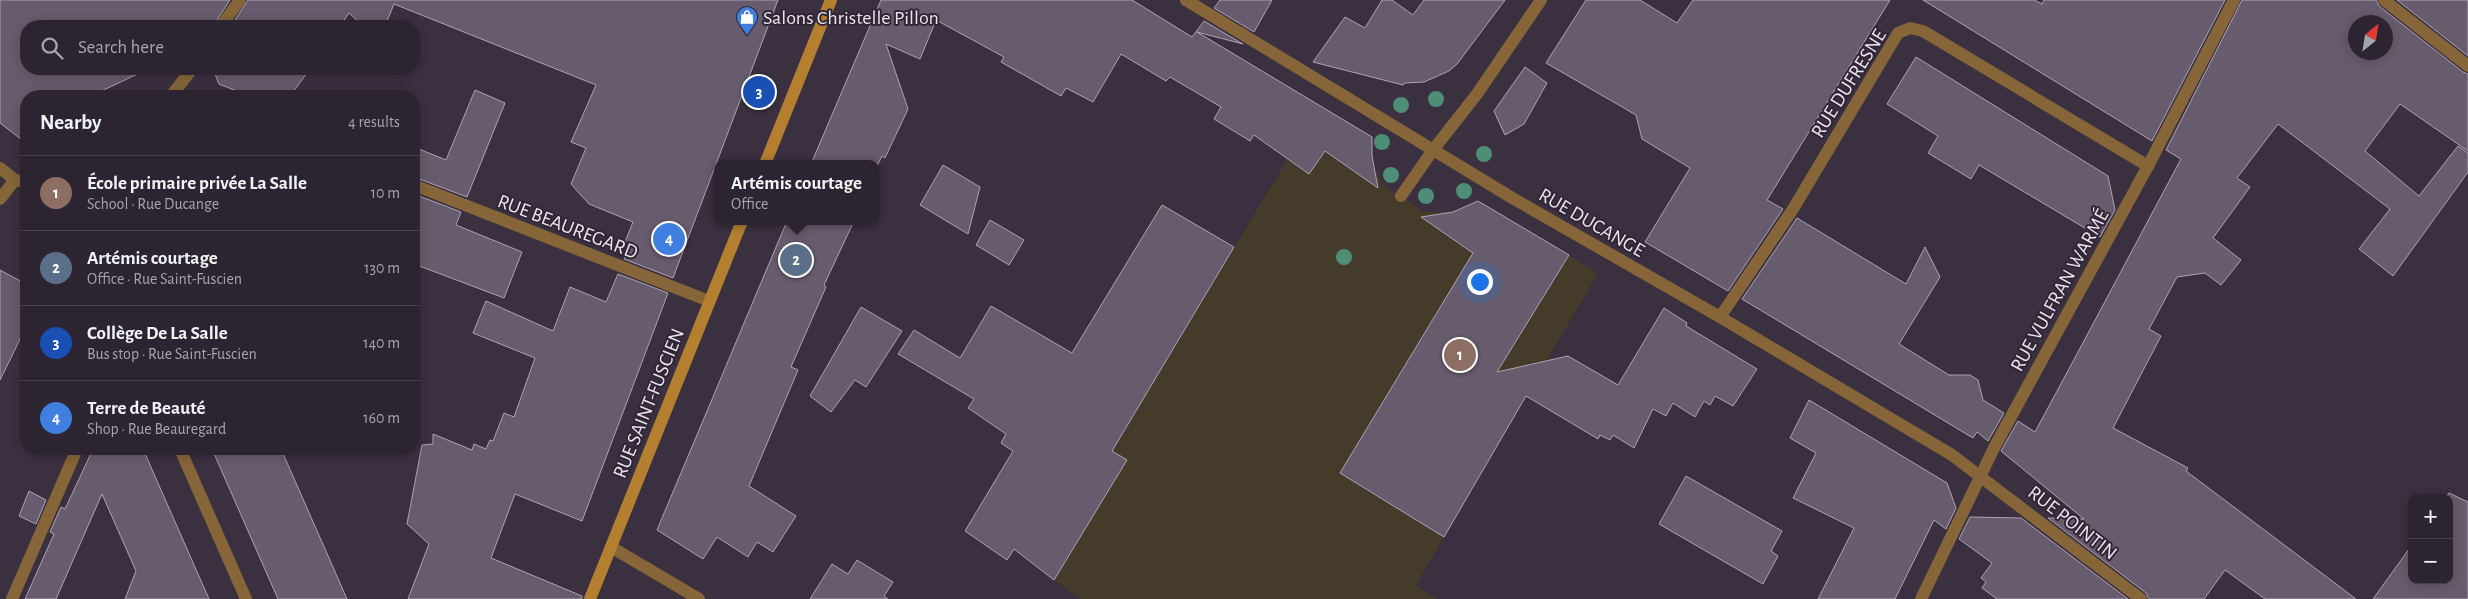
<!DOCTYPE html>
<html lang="en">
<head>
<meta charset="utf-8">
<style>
	body { margin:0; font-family:"Alegreya Sans",sans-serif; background:#38303c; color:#f1f3f6 }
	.controls { position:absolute; right:15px; bottom:15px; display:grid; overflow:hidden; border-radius:10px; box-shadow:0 2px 12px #0003 }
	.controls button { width:45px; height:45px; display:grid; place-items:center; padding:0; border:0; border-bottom:1px solid #48414c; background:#2c2430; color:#f1f3f6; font:25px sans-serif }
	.compass { position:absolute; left:2348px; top:15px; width:45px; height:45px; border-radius:50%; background:#2c2430; box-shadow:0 2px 12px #0003; rotate:30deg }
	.you { position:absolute; left:1479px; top:281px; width:18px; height:18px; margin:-12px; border:4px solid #fff; border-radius:50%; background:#1a73e8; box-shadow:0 0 0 8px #1a73e833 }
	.badge { display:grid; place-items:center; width:32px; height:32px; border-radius:50%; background:#8abfa5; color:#fff; font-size:16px; font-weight:700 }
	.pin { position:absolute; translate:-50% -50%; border:2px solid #fff; box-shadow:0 1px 5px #0006 }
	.popup { position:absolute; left:714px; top:160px; width:165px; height:65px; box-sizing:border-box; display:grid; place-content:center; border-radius:10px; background:#2c2430; filter:drop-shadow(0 1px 4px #0005); font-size:16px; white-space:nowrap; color:#a6a4ab }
	.popup b { font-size:19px; color:#f1f3f6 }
	.popup::after { content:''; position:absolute; left:50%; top:100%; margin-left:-10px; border:10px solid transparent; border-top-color:#2c2430 }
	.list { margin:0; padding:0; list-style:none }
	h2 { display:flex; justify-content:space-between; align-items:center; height:65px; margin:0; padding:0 20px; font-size:21px }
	h2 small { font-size:16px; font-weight:400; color:#a6a4ab }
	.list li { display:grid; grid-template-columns:32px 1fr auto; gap:15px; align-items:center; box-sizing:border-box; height:75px; padding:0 20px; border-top:1px solid #48414c }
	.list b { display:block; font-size:19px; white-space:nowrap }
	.list p { margin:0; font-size:16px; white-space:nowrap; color:#a6a4ab }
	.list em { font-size:16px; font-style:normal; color:#a6a4ab }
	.icon { flex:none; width:28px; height:28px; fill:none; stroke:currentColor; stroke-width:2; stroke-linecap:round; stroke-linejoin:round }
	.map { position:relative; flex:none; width:2468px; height:599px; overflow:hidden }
	.search { position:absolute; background:#2c2430; box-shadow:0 2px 12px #0003; left:20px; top:20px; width:400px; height:55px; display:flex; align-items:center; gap:12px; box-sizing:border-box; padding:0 18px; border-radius:20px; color:#a6a4ab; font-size:19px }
	.panel { position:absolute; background:#2c2430; box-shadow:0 2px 12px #0003; left:20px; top:90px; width:400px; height:365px; border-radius:20px }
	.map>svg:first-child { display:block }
</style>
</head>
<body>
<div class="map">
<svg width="2468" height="599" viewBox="0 0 2468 599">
	<rect width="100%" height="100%" fill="#3a3040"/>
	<path fill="#443b2b" d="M1320 106 1372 136 1374 166 1382 183 1424 212H1453L1478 201 1598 273 1419 580 1416 585 1437 599H1080L1041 570 1072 353 1162 204 1234 247Z"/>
	<g fill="#675c6d" stroke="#aea2b5" fill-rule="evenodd">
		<path d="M0 0H230L213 26H26V69H148L91 96H26V143L0 123Z"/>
		<path d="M248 0H778L673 278 624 259 628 248 623 247 633 222 589 204 571 184 586 148 571 142 596 85 394 4 385 26H363L349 13 340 26H231Z"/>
		<path d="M881 0H1132L1192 37 1204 21 1243 44 1197 32 1372 137V156L1378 188 1325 151 1309 174 1254 135 1250 141 1214 119 1221 107 1170 77 1166 81 1121 54 1093 102 1066 88 1061 96 1001 62 1004 57 936 20 920 59 886 44 908 109 885 158 882 156 878 164H811Z"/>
		<path d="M1220 0H1272L1254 32 1214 8Z"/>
		<path d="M1382 0H1392L1413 15 1424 0H1505L1457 64 1449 71 1424 82 1405 83 1403 85 1313 62 1345 17 1365 28Z"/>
		<path d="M1586 0H1640L1677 23 1693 0H1890L1767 200 1783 209 1728 291 1645 242 1690 168 1642 139 1636 115 1546 63Z"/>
		<path d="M1923 0H2034L2042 4 2044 0H2225L2152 141Z"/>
		<path d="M2242 0H2376L2379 6 2463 72 2468 74V151L2400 104 2365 151 2419 196 2458 146 2468 153V172L2393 276 2359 249 2390 209 2278 124 2237 178 2250 187 2213 238 2241 260 2221 285 2205 273 2177 277 2149 329 2161 336 2113 428 2188 468 2186 471 2356 599H2265L2225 570 2204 599H2149L2146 593 2048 518 2084 519 2001 451 2018 421 2035 432 2085 339 2181 159 2166 150ZM2356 22H2386V52H2356Z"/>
		<path d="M2397 0H2468V56Z"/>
		<path d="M1916 57 2108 176 2115 210 2100 237 1979 165 1971 179 1928 153 1938 136 1887 104Z"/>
		<path d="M1525 67 1547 83 1524 124 1505 135 1494 111Z"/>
		<path d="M213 69H310L290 96H249L219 84Z"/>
		<path d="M475 90 505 103 467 197 414 177V147L446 160Z"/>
		<path d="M943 165 980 187 968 234 920 205Z"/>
		<path d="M414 194 461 212 456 225 522 252 504 298 414 264Z"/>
		<path d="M1478 201 1569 255 1497 372 1568 356 1618 385 1664 308 1687 323 1686 326 1757 369 1733 406 1715 396 1710 405 1704 401 1695 417 1673 403 1666 416 1653 409 1634 448 1613 435 1610 440 1600 435 1598 439 1526 396 1444 537 1340 473 1473 253 1421 217 1453 212Z"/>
		<path d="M1162 205 1234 247 1112 451 1127 460 1054 580 1014 549 1007 560 965 531 1013 451 1001 443 1006 434 968 408 974 399 898 354 914 330 960 358 991 306 1072 353Z"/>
		<path d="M1797 218 1906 284 1925 247 1940 277 1899 344 1949 375H1970L1978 380 1983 400 2004 413 1988 441 1977 432 1973 438 1742 299Z"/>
		<path d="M990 220 1024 240 1009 265 976 245Z"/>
		<path d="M787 221H854L824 285 826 287 791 367 798 370 749 486 796 516 773 552 757 542 748 557 717 537 703 559 657 530Z"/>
		<path d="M0 270 26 284V327L0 380Z"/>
		<path d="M618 274 668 293 582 521 515 494 491 558 582 596V599H408L429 544 407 524 422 445 433 444V434L472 450 474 444 486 449 490 440 493 441 504 413 514 417 535 358 473 333 486 301 553 331 570 287 606 302Z"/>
		<path d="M861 307 902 331 866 387 855 380 831 412 810 396Z"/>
		<path d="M1809 400 1947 483 1956 508 1946 529 1934 520 1895 599H1818L1854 528 1793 498 1816 453 1790 438Z"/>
		<path d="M93 449H143L209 599H125L136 571 102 494 56 599H25L54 534 50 532 61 507 65 509Z"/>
		<path d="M212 449H281L347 599H278Z"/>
		<path d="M1686 476 1782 531 1771 551 1778 556 1763 584 1659 524Z"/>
		<path d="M29 491 46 500 36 524 19 516Z"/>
		<path d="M2449 493 2468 502V599H2373L2412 545V580H2449V498H2445Z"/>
		<path d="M1970 517 2021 518 2128 599H1997L1982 588 1986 582 1981 578 1992 563 1959 539Z"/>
		<path d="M857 560 893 582 884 596 888 599H810L832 564 848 574Z"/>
	</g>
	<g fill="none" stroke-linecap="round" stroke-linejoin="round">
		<g stroke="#866638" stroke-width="12">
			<path d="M1401 196 1433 150"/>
			<path d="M12 599 77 449"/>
		</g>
		<g stroke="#866638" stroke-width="12">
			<path d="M1186 0 1514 199 1720 317 1952 455 2141 599"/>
			<path d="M2384 0 2468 66"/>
			<path d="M221 26 240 0"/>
			<path d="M171 96 192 69"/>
			<path d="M1433 150 1477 94 1541 0"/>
			<path d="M0 168 15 180 26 182"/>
			<path d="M414 185 709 301"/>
			<path d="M0 199 15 180"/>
			<path d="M1720 317 1793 209 1898 33 1910 28 1923 31 2148 166"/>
			<path d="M180 449 246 599"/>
			<path d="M611 547 699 599"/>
			<path d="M1921 599 1995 446 2148 166 2234 0"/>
		</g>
		<g stroke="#b48030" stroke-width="12">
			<path d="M765 164 831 0"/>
			<path d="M590 599 742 221"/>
		</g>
	</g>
	<g fill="#4e8e77">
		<circle cx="1436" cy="99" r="8"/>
		<circle cx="1401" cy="105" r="8"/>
		<circle cx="1382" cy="142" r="8"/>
		<circle cx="1484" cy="154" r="8"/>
		<circle cx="1391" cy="175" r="8"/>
		<circle cx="1464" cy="191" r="8"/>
		<circle cx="1426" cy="196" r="8"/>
		<circle cx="1344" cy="257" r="8"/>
	</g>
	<defs>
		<g id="shop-pin" transform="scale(1.125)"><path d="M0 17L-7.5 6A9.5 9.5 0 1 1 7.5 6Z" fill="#3f7fe0" stroke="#302636"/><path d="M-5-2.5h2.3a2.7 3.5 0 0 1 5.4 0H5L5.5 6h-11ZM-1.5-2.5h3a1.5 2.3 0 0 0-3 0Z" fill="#fff"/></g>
	</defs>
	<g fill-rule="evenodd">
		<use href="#shop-pin" x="747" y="17"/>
	</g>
	<g text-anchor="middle" stroke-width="4" stroke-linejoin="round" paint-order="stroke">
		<g font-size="20" fill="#eae4ee" stroke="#302636" text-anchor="start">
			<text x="763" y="24">Salons Christelle Pillon</text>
		</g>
		<g font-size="20" fill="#eae4ee" stroke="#302636">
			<text transform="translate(1848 83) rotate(-58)" y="7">RUE DUFRESNE</text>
			<text transform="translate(1592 222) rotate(30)" y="7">RUE DUCANGE</text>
			<text transform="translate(568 226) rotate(21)" y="7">RUE BEAUREGARD</text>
			<text transform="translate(2059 290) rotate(-61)" y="7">RUE VULFRAN WARMÉ</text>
			<text transform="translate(648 403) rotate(-68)" y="7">RUE SAINT-FUSCIEN</text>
			<text transform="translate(2073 522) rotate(38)" y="7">RUE POINTIN</text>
		</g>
	</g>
</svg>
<div class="controls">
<button>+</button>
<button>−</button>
</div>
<svg class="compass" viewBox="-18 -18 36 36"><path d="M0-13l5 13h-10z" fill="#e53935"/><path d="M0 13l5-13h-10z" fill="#a6a4ab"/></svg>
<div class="you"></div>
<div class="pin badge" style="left:1460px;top:355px;background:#8d6e63">1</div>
<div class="pin badge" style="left:796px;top:260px;background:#5c6f8a">2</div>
<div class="popup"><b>Artémis courtage</b>Office</div>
<div class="pin badge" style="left:759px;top:92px;background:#1a4fb4">3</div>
<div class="pin badge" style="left:669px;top:239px;background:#3f7fe0">4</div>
<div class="search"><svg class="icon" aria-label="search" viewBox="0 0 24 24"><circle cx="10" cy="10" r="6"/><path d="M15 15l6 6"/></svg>Search here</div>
<section class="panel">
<h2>Nearby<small>4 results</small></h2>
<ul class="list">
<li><span class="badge" style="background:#8d6e63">1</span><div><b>École primaire privée La Salle</b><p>School · Rue Ducange</p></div><em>10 m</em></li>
<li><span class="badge" style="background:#5c6f8a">2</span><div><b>Artémis courtage</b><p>Office · Rue Saint-Fuscien</p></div><em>130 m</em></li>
<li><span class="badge" style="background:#1a4fb4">3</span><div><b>Collège De La Salle</b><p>Bus stop · Rue Saint-Fuscien</p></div><em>140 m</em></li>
<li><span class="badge" style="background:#3f7fe0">4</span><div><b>Terre de Beauté</b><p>Shop · Rue Beauregard</p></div><em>160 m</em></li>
</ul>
</section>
</div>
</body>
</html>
